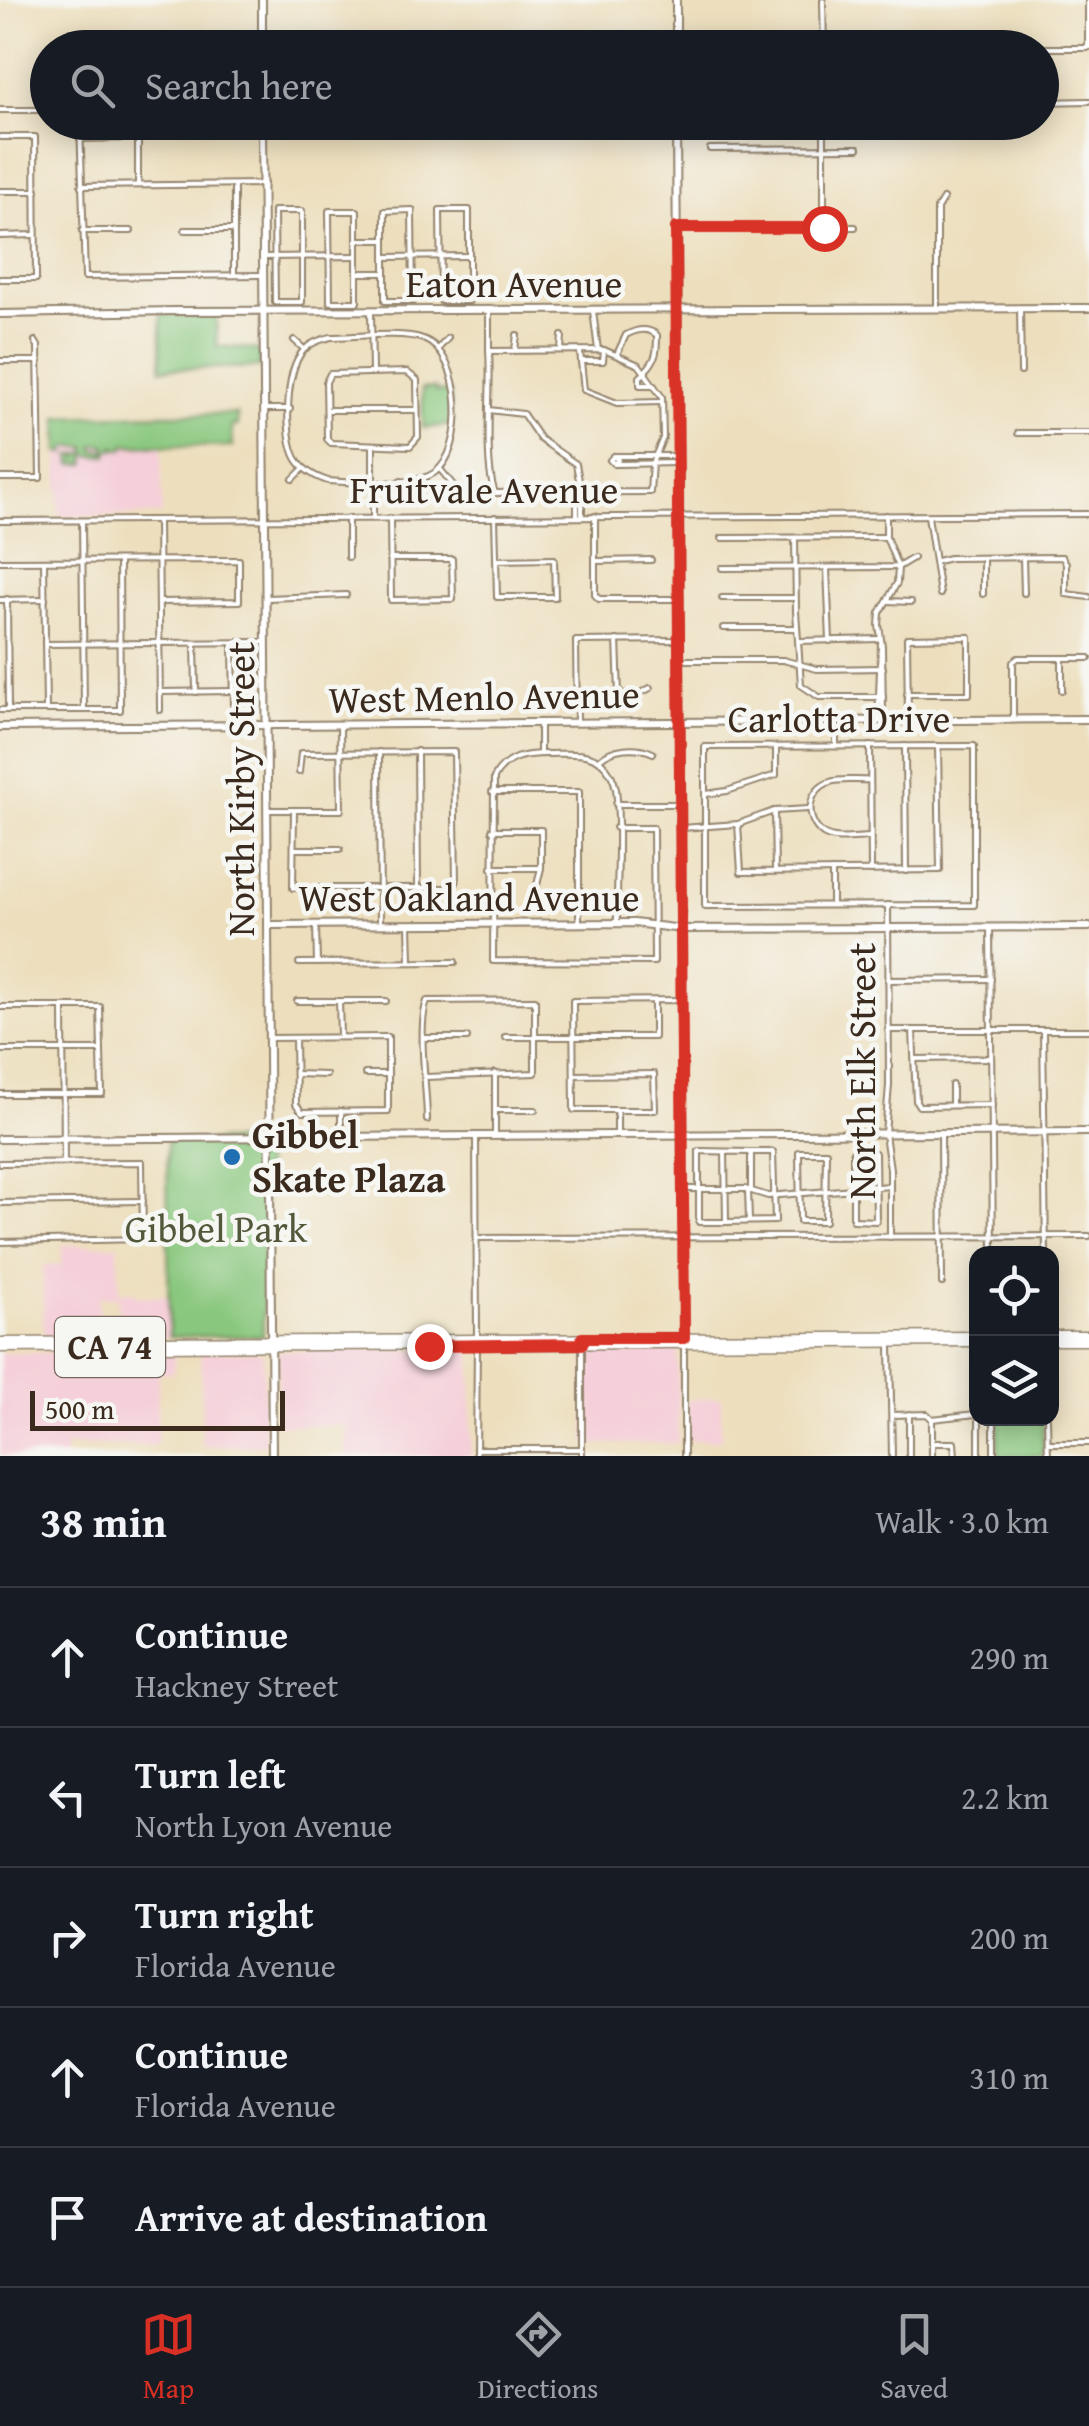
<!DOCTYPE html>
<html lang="en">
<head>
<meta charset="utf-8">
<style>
	body { margin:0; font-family:"Gentium Book Plus",serif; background:#20242c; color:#f1f3f6 }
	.controls { position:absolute; right:30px; bottom:30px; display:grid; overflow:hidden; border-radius:20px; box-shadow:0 5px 25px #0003 }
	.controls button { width:90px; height:90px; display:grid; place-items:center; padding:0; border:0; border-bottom:2px solid #363941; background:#171b24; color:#f1f3f6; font:50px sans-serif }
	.scale { position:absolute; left:30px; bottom:25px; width:255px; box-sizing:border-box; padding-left:10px; border:5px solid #3b2a1e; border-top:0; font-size:28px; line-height:35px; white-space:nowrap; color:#3b2a1e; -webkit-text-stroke:8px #f6f6f2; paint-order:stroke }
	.stop { position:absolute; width:30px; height:30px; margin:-22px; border:8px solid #d93025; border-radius:50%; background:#fff }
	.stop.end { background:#d93025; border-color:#fff; box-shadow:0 2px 10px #0008 }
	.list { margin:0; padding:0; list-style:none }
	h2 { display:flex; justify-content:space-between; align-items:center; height:130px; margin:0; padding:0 40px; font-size:42px }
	h2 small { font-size:32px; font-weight:400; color:#9ea1a6 }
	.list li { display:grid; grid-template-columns:65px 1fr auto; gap:30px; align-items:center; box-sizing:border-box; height:140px; padding:0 40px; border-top:2px solid #363941 }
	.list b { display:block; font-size:38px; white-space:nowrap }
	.list p { margin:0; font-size:32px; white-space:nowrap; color:#9ea1a6 }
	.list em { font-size:32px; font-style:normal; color:#9ea1a6 }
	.icon { flex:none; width:55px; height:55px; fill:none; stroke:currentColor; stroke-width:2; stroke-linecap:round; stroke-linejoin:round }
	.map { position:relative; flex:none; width:1089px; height:1456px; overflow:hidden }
	.search { position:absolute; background:#171b24; box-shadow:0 5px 25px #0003; left:30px; right:30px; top:30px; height:110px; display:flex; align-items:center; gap:25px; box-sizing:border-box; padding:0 35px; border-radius:55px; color:#9ea1a6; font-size:38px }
	.sheet { height:830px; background:#171b24 }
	nav { display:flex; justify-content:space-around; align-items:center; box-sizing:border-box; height:140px; border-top:2px solid #363941; background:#171b24; font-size:28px; color:#9ea1a6 }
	nav a { display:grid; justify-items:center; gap:5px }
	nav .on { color:#d93025 }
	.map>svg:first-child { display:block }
</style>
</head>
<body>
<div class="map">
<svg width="1089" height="1456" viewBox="0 0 1089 1456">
	<rect width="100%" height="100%" fill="#f6f6f2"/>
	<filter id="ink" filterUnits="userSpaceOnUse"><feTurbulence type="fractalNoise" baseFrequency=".01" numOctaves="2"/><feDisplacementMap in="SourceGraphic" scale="20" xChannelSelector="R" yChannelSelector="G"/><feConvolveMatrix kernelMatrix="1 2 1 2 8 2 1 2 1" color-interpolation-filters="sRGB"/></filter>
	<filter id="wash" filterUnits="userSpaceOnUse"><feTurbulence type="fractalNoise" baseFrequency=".0048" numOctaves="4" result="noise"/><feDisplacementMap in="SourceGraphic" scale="40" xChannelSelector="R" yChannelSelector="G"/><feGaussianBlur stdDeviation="2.25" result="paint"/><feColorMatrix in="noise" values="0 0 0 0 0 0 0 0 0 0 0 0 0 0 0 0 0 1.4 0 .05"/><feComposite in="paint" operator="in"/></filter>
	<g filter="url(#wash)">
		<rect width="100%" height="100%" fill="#eddfbe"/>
		<g fill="#f5cfd9">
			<path d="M161 416 162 515 59 516 58 417Z"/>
			<path d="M62 1245H118L119 1292H135V1296H168V1337H119L118 1297H99L100 1337H43V1265H62Z"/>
			<path d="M678 1347V1443L586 1444 585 1348Z"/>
			<path d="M469 1349 472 1353 471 1456H346V1425H278V1351Z"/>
			<path d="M174 1352V1373H158L157 1445 65 1446V1456H0V1353Z"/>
			<path d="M201 1352H261L263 1356 265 1445 202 1446Z"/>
			<path d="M721 1397V1440H688L687 1400Z"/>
		</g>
		<g fill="#89c77e" stroke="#62784e" stroke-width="2.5">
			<path d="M161 314 216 317 217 346 260 350V367L161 369Z"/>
			<path d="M435 388 436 392H450V425L423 428 422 389Z"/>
			<path d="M161 414H237V426H232V447L125 445 124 449H116L114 445V450H106V445H94V449L108 452V456L86 455V464H72L71 455H77L78 458 79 454H86V447H67L66 453H59L58 417Z"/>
			<path d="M167 1141H265L263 1336 169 1337Z"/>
			<rect x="998" y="1419" width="45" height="37"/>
		</g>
	</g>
	<g filter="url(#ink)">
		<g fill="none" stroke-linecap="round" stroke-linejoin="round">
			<g stroke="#94846e" stroke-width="8">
				<g id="street">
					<path d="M823 1 824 48"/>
					<path d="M1042 48H1087"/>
					<path d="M1042 102 1089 101"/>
					<path d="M0 110H48"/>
					<path d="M80 122 85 277 261 275"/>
					<path d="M138 122V185"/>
					<path d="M824 122V228"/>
					<path d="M0 137H35L36 279H0"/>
					<path d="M80 139 136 138"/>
					<path d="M710 149 858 148"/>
					<path d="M234 185V275"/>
					<path d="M81 186 264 184"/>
					<path d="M0 191H36"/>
					<path d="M412 210 413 301H385V211Z"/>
					<path d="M440 210H469V301H441Z"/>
					<path d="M274 211H302V302H275Z"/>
					<path d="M329 211H357V302H330Z"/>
					<path d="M677 228 855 227"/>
					<path d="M185 230H234"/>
					<path d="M82 231H131"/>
					<path d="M0 236 35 235"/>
					<path d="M357 240H385"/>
					<path d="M264 257 357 256"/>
					<path d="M385 257 469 256"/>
					<path d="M357 273H385"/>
					<path d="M937 308V209L943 199"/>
					<path d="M1020 308 1021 372"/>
					<path d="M593 311 598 350"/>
					<path d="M371 312 372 372"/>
					<path d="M489 312V351C492 388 483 462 495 493L650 492 652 463 663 438 662 397 639 365 604 350 489 351"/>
					<path d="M331 337C355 337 402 331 423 339 464 354 467 451 434 473 413 487 354 483 328 481 315 477 303 470 296 458 284 435 285 371 303 351 311 342 320 340 331 337Z"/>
					<path d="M294 340 304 349"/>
					<path d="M439 348 448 338"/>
					<path d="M515 350 517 335"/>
					<path d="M561 350 562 336"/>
					<path d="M580 352 584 390 617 403 662 402"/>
					<path d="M617 354 626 335C637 329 647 327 657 335 657 350 657 360 645 371"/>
					<path d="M0 361H39"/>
					<path d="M581 361H603L604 350"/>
					<path d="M407 372 417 380 418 437 410 446 331 443 327 439 326 382 330 374Z"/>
					<path d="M646 372 640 377V385H653"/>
					<path d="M265 409H290"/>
					<path d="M327 410H417"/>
					<path d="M489 410 523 414 540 439 576 464 582 496V514"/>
					<path d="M1018 433H1089"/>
					<path d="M614 456 618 460 614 464 610 460Z"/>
					<path d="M615 456H675"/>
					<path d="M616 464 678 463"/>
					<path d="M440 469 453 485 451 503"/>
					<path d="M0 478H40L38 346 35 341"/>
					<path d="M293 479 304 468"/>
					<path d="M400 501 401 481"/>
					<path d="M373 516V445"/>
					<path d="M595 516V595L599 599H678"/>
					<path d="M928 516 940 594"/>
					<path d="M495 517 497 597H555L554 559 496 560"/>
					<path d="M577 517V496L581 493"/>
					<path d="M348 518V557"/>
					<path d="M390 518 391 600 453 599 452 559H390"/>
					<path d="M158 520 160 710"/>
					<path d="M0 521 1089 514"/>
					<path d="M82 521 84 710"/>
					<path d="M722 538 886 537"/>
					<path d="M795 538 796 611 801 685 819 697H883"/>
					<path d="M983 558V594"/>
					<path d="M1023 558 1024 593"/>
					<path d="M0 561 239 560V601L159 602"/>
					<path d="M44 561 46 710"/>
					<path d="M595 561 651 560"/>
					<path d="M937 561 950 558 1062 557 1066 563V594L1089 597"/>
					<path d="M722 568 898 567 913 558"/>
					<path d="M827 568 830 641"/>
					<path d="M267 598 346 595"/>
					<path d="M722 598H795"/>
					<path d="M7 599 8 710"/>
					<path d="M0 600 45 599"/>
					<path d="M888 601 911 602"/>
					<path d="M723 628H797"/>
					<path d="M617 640 619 694 641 693 650 688"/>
					<path d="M799 641 879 639"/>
					<path d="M195 643 196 692"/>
					<path d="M233 643 234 710"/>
					<path d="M45 644 265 642"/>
					<path d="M1062 658V690"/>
					<path d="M679 660H783L817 669 883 668"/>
					<path d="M160 692 233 691"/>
					<path d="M907 694H969V637L907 638 908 718"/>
					<path d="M0 710H120L119 561"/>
					<path d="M883 718 882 646 879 625 880 613 897 583 898 567 886 537V515"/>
					<path d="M1013 720V662L1018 658H1089"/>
					<path d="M836 721V746"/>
					<path d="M878 721 881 643"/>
					<path d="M540 723V754"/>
					<path d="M577 723 576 641 679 640"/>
					<path d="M870 746 871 871"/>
					<path d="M905 746 906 871"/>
					<path d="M974 746V905L705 906V747Z"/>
					<path d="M417 751 418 886"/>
					<path d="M379 752 380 922"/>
					<path d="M599 760C612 747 636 745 653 753"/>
					<path d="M870 780C858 781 841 778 830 782 807 790 804 820 823 834 835 842 856 837 870 837"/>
					<path d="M492 792H579V923"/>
					<path d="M706 794 727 791 776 775V747"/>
					<path d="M616 804H680"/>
					<path d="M270 810H341L340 726"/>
					<path d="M294 810 293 888H451L456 883 454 752 301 753 299 772"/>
					<path d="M774 811 775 871"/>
					<path d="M738 824 741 872 940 870 938 746"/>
					<path d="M616 828H653L654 962 493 961 494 778C506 756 525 754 547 754 564 754 587 751 601 762 609 769 614 779 616 789 621 827 616 883 617 923"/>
					<path d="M681 828 738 824 774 811 808 809"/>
					<path d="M492 830H541V868L537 885"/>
					<path d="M294 849H340"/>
					<path d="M492 868H541"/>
					<path d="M832 871V905"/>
					<path d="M888 905 889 1085 885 1134 890 1169V1237"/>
					<path d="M409 924 410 962"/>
					<path d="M316 925 317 963"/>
					<path d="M990 927 993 1254"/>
					<path d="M299 963 455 962"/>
					<path d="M888 980 991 979"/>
					<path d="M297 1001H386"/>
					<path d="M339 1001 340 1036"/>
					<path d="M0 1007H100L102 1094H0"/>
					<path d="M63 1007 64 1162"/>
					<path d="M888 1030H1089"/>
					<path d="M913 1030 916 1101 919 1106 992 1105"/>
					<path d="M1043 1030 1046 1254"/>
					<path d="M505 1037H654V1001"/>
					<path d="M270 1038 388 1037V1111L302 1112 296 1104 295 1038"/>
					<path d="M425 1038H467"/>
					<path d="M0 1050H100"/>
					<path d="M915 1059 991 1058"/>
					<path d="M296 1074 326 1075"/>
					<path d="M365 1074H388"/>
					<path d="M574 1075 654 1074 655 1110H574L573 1001 682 1000"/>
					<path d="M425 1077 535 1073V1000L427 1001C417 1028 427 1089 427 1120"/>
					<path d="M952 1085V1105"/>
					<path d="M495 1110H535"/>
					<path d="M341 1111V1136"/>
					<path d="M941 1133 942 1283"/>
					<path d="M495 1134V1073"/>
					<path d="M476 1136 477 1336"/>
					<path d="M617 1136V1111"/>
					<path d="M871 1151 875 1153 876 1221 853 1220V1152Z"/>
					<path d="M725 1152 726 1222H699V1151L751 1152"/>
					<path d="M799 1152H826L825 1221H800Z"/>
					<path d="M0 1163 142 1162 143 1239 0 1242"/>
					<path d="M683 1189H745L768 1196 890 1186"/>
					<path d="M748 1190 749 1220"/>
					<path d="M0 1203 143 1201"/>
					<path d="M726 1222 775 1221 773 1152H751V1191"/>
					<path d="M477 1238 1089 1236"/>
					<path d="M582 1343V1456"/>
					<path d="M684 1343V1456"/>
					<path d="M890 1346 892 1456"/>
					<path d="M909 1414V1456"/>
					<path d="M892 1415 927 1414 932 1419 976 1414"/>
					<path d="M979 1418V1456"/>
					<path d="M994 1418V1456"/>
					<path d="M1047 1418 1048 1456"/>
					<path d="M932 1419V1456"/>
					<path d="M932 1443H954L955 1456"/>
					<path d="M1048 1443H1089"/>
					<path d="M476 1449H582"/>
					<path d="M476 1456 477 1346"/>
				</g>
			</g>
			<g stroke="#94846e" stroke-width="10">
				<g id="secondary">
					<path d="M676 0V48"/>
					<path d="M1089 0V46"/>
					<path d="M262 48V0"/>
					<path d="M262 122 272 1456"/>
					<path d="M676 122 684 1341"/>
					<path d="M0 314 175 311 1089 308"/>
					<path d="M0 727 1089 719"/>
					<path d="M269 925 634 923 682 929 1089 927"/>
					<path d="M0 1139 1089 1132"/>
				</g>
			</g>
			<g stroke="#94846e" stroke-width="11">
				<g id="primary">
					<path d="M1052 1335H1089"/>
					<path d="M1052 1341H1089"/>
					<path d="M0 1342 976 1336"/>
					<path d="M0 1348 976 1342"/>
				</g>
			</g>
			<use href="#street" stroke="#fff" stroke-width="4"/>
			<use href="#secondary" stroke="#fff" stroke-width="6"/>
			<use href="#primary" stroke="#fff" stroke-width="8"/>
		</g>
	</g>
	<g fill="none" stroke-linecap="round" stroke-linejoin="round" filter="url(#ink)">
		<path stroke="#d93025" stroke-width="12" d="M429 1346 582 1344V1338H684L676 228H824"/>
	</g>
	<circle fill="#1f6fb2" stroke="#f6f6f2" stroke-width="4" cx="232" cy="1157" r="10"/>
	<g text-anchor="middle" stroke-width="9" stroke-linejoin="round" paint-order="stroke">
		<rect fill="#f6f6f2" stroke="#73675e" stroke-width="2.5" x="55" y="1317" width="110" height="60" rx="8"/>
		<g font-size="35" font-weight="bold" fill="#3b2a1e">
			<text x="110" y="1359">CA 74</text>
		</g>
		<g font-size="38" fill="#3b2a1e" stroke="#f6f6f2">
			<text x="514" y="297">Eaton Avenue</text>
			<text x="484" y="503">Fruitvale Avenue</text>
			<text transform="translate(484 697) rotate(-1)" y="13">West Menlo Avenue</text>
			<text x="839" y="732">Carlotta Drive</text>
			<text transform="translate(241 789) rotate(-90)" y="13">North Kirby Street</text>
			<text x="469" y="911">West Oakland Avenue</text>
			<text transform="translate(862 1071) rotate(-90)" y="13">North Elk Street</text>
		</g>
		<g font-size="38" font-weight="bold" fill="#3b2a1e" stroke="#f6f6f2" text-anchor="start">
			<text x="252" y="1148">Gibbel<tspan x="252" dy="44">Skate Plaza</tspan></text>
		</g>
		<g font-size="38" fill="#52593b" stroke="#f6f6f2">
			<text x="216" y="1242">Gibbel Park</text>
		</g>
	</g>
</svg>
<div class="controls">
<button><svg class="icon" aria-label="locate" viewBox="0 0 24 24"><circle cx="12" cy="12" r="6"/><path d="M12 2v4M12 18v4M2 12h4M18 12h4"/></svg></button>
<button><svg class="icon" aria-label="layers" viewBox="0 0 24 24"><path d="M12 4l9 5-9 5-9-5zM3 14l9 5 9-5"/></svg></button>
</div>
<div class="scale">500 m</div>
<div class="stop" style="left:824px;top:228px"></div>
<div class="stop end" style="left:429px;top:1346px"></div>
<div class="search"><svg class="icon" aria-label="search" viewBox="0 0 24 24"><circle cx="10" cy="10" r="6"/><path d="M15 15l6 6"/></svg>Search here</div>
</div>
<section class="sheet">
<h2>38 min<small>Walk · 3.0 km</small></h2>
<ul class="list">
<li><svg class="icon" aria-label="ahead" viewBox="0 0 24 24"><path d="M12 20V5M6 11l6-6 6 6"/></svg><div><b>Continue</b><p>Hackney Street</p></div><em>290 m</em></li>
<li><svg class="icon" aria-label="left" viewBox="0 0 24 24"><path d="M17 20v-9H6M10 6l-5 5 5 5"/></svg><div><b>Turn left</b><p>North Lyon Avenue</p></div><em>2.2 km</em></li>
<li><svg class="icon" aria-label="right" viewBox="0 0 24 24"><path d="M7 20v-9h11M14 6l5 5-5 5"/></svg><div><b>Turn right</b><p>Florida Avenue</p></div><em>200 m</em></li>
<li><svg class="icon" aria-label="ahead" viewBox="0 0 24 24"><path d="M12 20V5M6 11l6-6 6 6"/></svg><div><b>Continue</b><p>Florida Avenue</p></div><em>310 m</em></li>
<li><svg class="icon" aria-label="arrive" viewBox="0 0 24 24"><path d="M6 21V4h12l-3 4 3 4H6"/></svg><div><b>Arrive at destination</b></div></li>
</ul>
</section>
<nav>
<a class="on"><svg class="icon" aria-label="map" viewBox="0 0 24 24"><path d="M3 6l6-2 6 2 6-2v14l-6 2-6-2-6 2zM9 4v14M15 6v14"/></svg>Map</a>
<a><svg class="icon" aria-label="directions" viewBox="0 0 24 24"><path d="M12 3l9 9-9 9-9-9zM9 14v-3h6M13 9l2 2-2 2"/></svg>Directions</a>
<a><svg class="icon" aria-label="saved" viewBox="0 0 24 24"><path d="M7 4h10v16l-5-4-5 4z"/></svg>Saved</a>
</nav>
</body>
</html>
